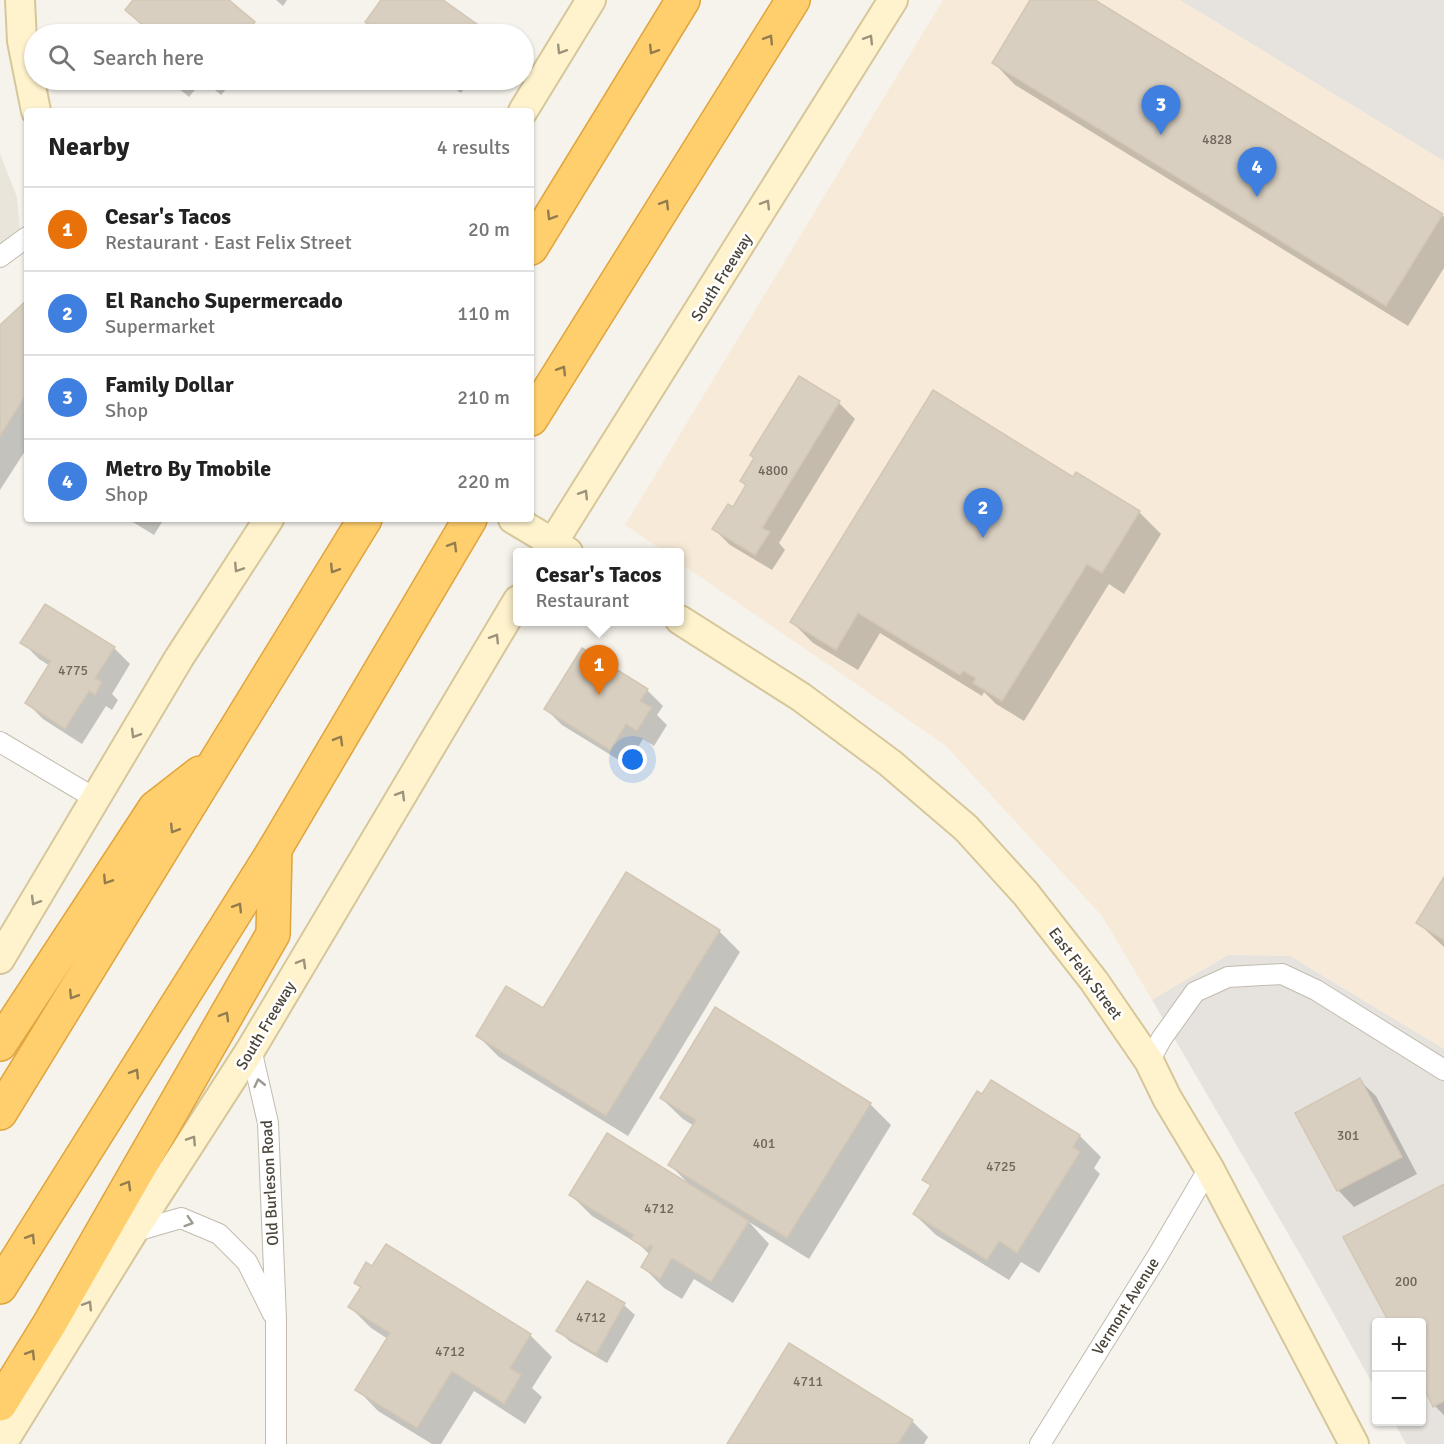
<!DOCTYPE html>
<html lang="en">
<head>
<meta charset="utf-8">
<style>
	body { margin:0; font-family:Signika,sans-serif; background:#f2f2f2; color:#222 }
	.controls { position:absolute; right:18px; bottom:18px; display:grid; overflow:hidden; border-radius:6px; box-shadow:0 2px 4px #0004 }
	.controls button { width:54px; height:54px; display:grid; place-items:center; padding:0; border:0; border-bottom:2px solid #e0e0e0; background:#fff; color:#222; font:30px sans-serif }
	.you { position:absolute; left:633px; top:760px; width:21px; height:21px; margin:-15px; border:4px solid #fff; border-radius:50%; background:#1a73e8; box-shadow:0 0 0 9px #1a73e833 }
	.badge { display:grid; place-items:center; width:39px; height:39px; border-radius:50%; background:#fc3f1d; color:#fff; font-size:20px; font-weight:700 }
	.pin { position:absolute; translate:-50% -50px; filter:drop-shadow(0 2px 3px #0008) }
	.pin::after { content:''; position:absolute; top:32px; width:21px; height:18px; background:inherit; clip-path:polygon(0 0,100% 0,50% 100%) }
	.popup { position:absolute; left:513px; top:548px; width:171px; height:78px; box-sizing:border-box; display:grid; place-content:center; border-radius:6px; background:#fff; filter:drop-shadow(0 2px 4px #0005); font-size:20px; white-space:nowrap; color:#767676 }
	.popup b { font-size:22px; color:#222 }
	.popup::after { content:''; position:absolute; left:50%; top:100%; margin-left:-12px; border:12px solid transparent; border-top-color:#fff }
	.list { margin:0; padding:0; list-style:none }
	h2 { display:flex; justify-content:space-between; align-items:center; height:78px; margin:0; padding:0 24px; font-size:26px }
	h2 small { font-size:20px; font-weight:400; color:#767676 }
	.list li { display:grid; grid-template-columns:39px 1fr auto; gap:18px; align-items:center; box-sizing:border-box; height:84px; padding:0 24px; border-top:2px solid #e0e0e0 }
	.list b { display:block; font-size:22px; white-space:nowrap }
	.list p { margin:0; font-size:20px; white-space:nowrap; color:#767676 }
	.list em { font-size:20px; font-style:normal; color:#767676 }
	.icon { flex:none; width:33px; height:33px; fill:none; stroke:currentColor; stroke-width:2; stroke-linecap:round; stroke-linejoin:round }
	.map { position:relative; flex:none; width:1444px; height:1444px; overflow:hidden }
	.search { position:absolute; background:#fff; box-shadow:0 2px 4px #0004; left:24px; top:24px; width:510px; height:66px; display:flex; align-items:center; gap:15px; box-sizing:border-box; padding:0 21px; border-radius:33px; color:#767676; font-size:22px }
	.panel { position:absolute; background:#fff; box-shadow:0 2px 4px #0004; left:24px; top:108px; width:510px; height:414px; border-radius:6px }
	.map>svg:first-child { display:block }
</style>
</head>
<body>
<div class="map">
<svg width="1444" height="1444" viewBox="0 0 1444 1444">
	<rect width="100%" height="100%" fill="#f6f3ec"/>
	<path fill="#eae5da" d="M0 154 17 197 20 230 0 245Z"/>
	<path fill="#f7ead8" d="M943 0H1180L1444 161V1049L1290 956 1228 955 1152 1000 1102 916 945 745 680 563V552H665L625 525Z"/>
	<g fill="#e6e2dd">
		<path d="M1180 0H1444V161Z"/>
		<path d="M1228 955 1290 956 1444 1049V1444H1406L1394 1422H1422V1322H1376V1390L1311 1273 1152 1000Z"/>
	</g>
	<g fill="#0003">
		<path d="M135 0H227L265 34H153L127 10Z"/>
		<path d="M276 0H287L283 6Z"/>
		<path d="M383 0H440L486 34H380L367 22Z"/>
		<path d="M1032 0H1092L1442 215 1444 217V268L1408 326 1015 85 994 63Z"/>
		<path d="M169 80H234L221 95 203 80 189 97Z"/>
		<path d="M418 80H427L424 84Z"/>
		<path d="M442 80H471L461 93Z"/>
		<path d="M27 302V448L0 490V327Z"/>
		<path d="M800 378 839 403 855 419 779 543 785 550 772 570 730 545 714 529 733 509 747 487 742 481Z"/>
		<path d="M1077 474 1139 512 1161 534 1124 594 1109 584 1024 721 996 704 984 692 982 696 880 633 858 670 813 643 792 622 1074 479Z"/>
		<path d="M128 519H164L154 535Z"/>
		<path d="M22 642 114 648 130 664 112 694 118 700 112 710 106 706 82 744 43 719 27 703 50 666 39 659Z"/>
		<path d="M647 690 663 706 657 715 667 725 654 746 643 739 627 765 562 725 546 709Z"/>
		<path d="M1444 880V947L1418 923Z"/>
		<path d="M719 931 740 952 628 1136 499 1057 478 1036 543 1010Z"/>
		<path d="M1359 1080 1376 1096 1417 1174 1354 1207 1338 1190Z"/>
		<path d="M992 1082 1080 1136 1101 1157 1094 1168 1100 1174 1039 1273 1021 1262 1009 1280 936 1235 914 1214 931 1186 924 1179Z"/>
		<path d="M661 1098 870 1104 891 1125 809 1259 749 1222 769 1244 733 1303 694 1279 682 1299 664 1288 643 1267 650 1255 640 1245 592 1216 571 1195 690 1185 670 1165 694 1126 683 1119Z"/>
		<path d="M1444 1186V1415L1435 1406 1422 1381V1322H1390L1345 1238Z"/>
		<path d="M386 1246 530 1335 552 1357 532 1388 542 1397 525 1424 474 1391 441 1444H432L378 1411 357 1389 388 1339 371 1328 350 1307 361 1288 356 1282 373 1268Z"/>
		<path d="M587 1283 624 1305 635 1315 607 1363 569 1341 558 1330Z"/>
		<path d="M912 1421 928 1437 924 1444H729Z"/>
	</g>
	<g fill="#d8cfc1" stroke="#d3c7b4" stroke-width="1.5">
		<path d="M133 0H229L255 22 244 34H153L125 10Z"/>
		<path d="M381 0H443L481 27 476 34H383L365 22Z"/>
		<path d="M1030 0H1095L1443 214 1386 306 992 63Z"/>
		<path d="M27 300V393L0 436V325Z"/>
		<path d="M799 376 840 401 762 528 770 532 755 555 712 529 728 504 733 507 746 485 740 481 754 458 750 455Z"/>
		<path d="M933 390 1073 477 1076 472 1140 511 1102 573 1087 564 1002 701 973 683 976 678 963 671 960 675 858 613 836 650 790 622Z"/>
		<path d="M45 604 115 647 95 678 102 682 95 695 89 691 65 729 25 703 51 661 20 643Z"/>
		<path d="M582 648 648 689 640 701 652 708 650 710 637 731 626 724 610 750 544 709Z"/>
		<path d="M626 872 720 930 606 1116 476 1036 506 986 543 1008Z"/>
		<path d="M1444 877V940L1416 923Z"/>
		<path d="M715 1007 871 1103 787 1238 668 1165 696 1120 660 1098Z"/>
		<path d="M1360 1078 1402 1157 1337 1191 1295 1113Z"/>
		<path d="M991 1080 1080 1135 1073 1147 1080 1152 1017 1253 999 1241 987 1260 913 1214 931 1185 922 1180 977 1091 982 1094Z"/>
		<path d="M607 1133 749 1221 711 1282 672 1258 660 1279 641 1267 653 1247 650 1245 647 1249 631 1239 634 1235 569 1195Z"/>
		<path d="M1444 1184V1401L1433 1407 1422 1384V1322H1389L1343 1237Z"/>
		<path d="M386 1244 531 1334 510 1368 521 1375 504 1404 452 1371 417 1428 355 1390 390 1333 348 1307 361 1287 354 1283 366 1262 372 1266Z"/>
		<path d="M587 1281 625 1303 596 1354 556 1331Z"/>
		<path d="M789 1343 913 1420 898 1444H727Z"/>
	</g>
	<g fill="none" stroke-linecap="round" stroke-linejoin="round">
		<g stroke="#c2bbae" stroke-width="22">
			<g id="street">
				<path d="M0 257 27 237"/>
				<path d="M0 742 96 799"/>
				<path d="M251 1049 268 1123 276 1319V1444"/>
				<path d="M1149 1061 1162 1038 1195 992 1228 977 1282 974 1316 990 1444 1070"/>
				<path d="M133 1232 181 1218 219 1234 247 1262 273 1314"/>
				<path d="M1040 1444 1158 1255 1209 1168"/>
			</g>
		</g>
		<g stroke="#d6c79b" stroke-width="32">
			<g id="secondary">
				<path d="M20 0 22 41 36 111"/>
				<path d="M523 111 591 0"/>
				<path d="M513 519 568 552"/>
				<path d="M547 552 893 0"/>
				<path d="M680 620 801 697 890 763 966 828 1026 894 1094 981 1149 1061 1167 1098 1209 1168 1354 1444"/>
				<path d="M0 959 179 658 269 519"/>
				<path d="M2 1444 133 1232 251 1049 518 600"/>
			</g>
		</g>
		<g stroke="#e0a43c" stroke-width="36">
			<g id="highway">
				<path d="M531 248 683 0"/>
				<path d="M531 419 793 0"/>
				<path d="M0 1044 155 808 200 773"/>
				<path d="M0 1113 365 519"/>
				<path d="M0 1287 275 849 470 519"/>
				<path d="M0 1404 50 1323 273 934 275 849"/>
			</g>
		</g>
		<use href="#street" stroke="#fff" stroke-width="20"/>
		<use href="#secondary" stroke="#fff3cd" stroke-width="28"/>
		<use href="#highway" stroke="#ffcf6e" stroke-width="33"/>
	</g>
	<defs><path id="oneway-chevron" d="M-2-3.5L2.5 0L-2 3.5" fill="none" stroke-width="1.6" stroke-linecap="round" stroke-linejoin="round" transform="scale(1.5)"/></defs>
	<g stroke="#937c4e">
		<use href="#oneway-chevron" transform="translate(769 39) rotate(-58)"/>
		<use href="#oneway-chevron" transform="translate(653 50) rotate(122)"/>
		<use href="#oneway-chevron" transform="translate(665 204) rotate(-58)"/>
		<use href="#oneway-chevron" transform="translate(551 216) rotate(122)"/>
		<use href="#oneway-chevron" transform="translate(562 370) rotate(-58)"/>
		<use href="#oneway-chevron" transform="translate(453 546) rotate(-59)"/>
		<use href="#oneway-chevron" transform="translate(334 569) rotate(122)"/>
		<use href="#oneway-chevron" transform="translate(339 740) rotate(-60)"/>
		<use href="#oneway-chevron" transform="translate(174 829) rotate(122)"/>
		<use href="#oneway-chevron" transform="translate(107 880) rotate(123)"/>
		<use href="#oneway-chevron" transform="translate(238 907) rotate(-58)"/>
		<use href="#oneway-chevron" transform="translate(73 995) rotate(122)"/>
		<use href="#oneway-chevron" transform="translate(225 1016) rotate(-60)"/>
		<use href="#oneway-chevron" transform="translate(135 1073) rotate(-58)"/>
		<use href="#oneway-chevron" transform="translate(127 1185) rotate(-60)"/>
		<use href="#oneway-chevron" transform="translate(31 1238) rotate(-58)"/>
		<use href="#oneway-chevron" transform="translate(31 1354) rotate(-58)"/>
	</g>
	<g stroke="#9c937c">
		<use href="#oneway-chevron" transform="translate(869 39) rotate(-58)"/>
		<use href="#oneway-chevron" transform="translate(561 50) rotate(122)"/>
		<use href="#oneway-chevron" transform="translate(766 204) rotate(-58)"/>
		<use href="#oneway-chevron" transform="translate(584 494) rotate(-58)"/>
		<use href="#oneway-chevron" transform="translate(238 568) rotate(123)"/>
		<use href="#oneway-chevron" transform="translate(495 638) rotate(-58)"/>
		<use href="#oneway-chevron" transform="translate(135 734) rotate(121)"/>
		<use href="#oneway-chevron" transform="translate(401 795) rotate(-59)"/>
		<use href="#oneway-chevron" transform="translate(35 901) rotate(121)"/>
		<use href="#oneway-chevron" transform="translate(302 963) rotate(-60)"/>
		<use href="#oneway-chevron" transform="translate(192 1140) rotate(-57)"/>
		<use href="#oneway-chevron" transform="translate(88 1305) rotate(-58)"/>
	</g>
	<g stroke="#9c9892">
		<use href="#oneway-chevron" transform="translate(259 1083) rotate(-103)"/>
		<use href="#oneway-chevron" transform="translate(189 1222) rotate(18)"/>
	</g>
	<g text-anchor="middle" stroke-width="5" stroke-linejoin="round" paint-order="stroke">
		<g font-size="14" fill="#6e675b">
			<text x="1217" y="144">4828</text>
			<text x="773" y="475">4800</text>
			<text x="73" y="675">4775</text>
			<text x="1348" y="1140">301</text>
			<text x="764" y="1148">401</text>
			<text x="1001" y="1171">4725</text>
			<text x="659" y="1213">4712</text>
			<text x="1406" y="1286">200</text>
			<text x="591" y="1322">4712</text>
			<text x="450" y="1356">4712</text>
			<text x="808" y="1386">4711</text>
		</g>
		<g font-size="16" fill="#4b4439" stroke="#fff">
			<text transform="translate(721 277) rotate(-58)" y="6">South Freeway</text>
			<text transform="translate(1086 973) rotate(53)" y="6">East Felix Street</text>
			<text transform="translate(265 1025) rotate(-59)" y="6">South Freeway</text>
			<text transform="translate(269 1183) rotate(-93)" y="6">Old Burleson Road</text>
			<text transform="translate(1125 1306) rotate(-58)" y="6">Vermont Avenue</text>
		</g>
	</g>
</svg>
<div class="controls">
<button>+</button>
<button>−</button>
</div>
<div class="you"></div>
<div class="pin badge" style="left:599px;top:695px;background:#e8710a">1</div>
<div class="popup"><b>Cesar's Tacos</b>Restaurant</div>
<div class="pin badge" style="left:983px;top:538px;background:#3f7fe0">2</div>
<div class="pin badge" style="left:1161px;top:135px;background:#3f7fe0">3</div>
<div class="pin badge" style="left:1257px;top:197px;background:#3f7fe0">4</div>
<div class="search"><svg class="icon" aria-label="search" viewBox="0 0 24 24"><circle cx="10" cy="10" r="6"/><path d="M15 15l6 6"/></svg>Search here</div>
<section class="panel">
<h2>Nearby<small>4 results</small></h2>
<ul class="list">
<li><span class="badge" style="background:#e8710a">1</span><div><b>Cesar's Tacos</b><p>Restaurant · East Felix Street</p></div><em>20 m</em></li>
<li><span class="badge" style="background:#3f7fe0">2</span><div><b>El Rancho Supermercado</b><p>Supermarket</p></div><em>110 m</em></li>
<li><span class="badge" style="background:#3f7fe0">3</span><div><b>Family Dollar</b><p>Shop</p></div><em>210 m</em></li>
<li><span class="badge" style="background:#3f7fe0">4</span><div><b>Metro By Tmobile</b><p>Shop</p></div><em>220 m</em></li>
</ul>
</section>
</div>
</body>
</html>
